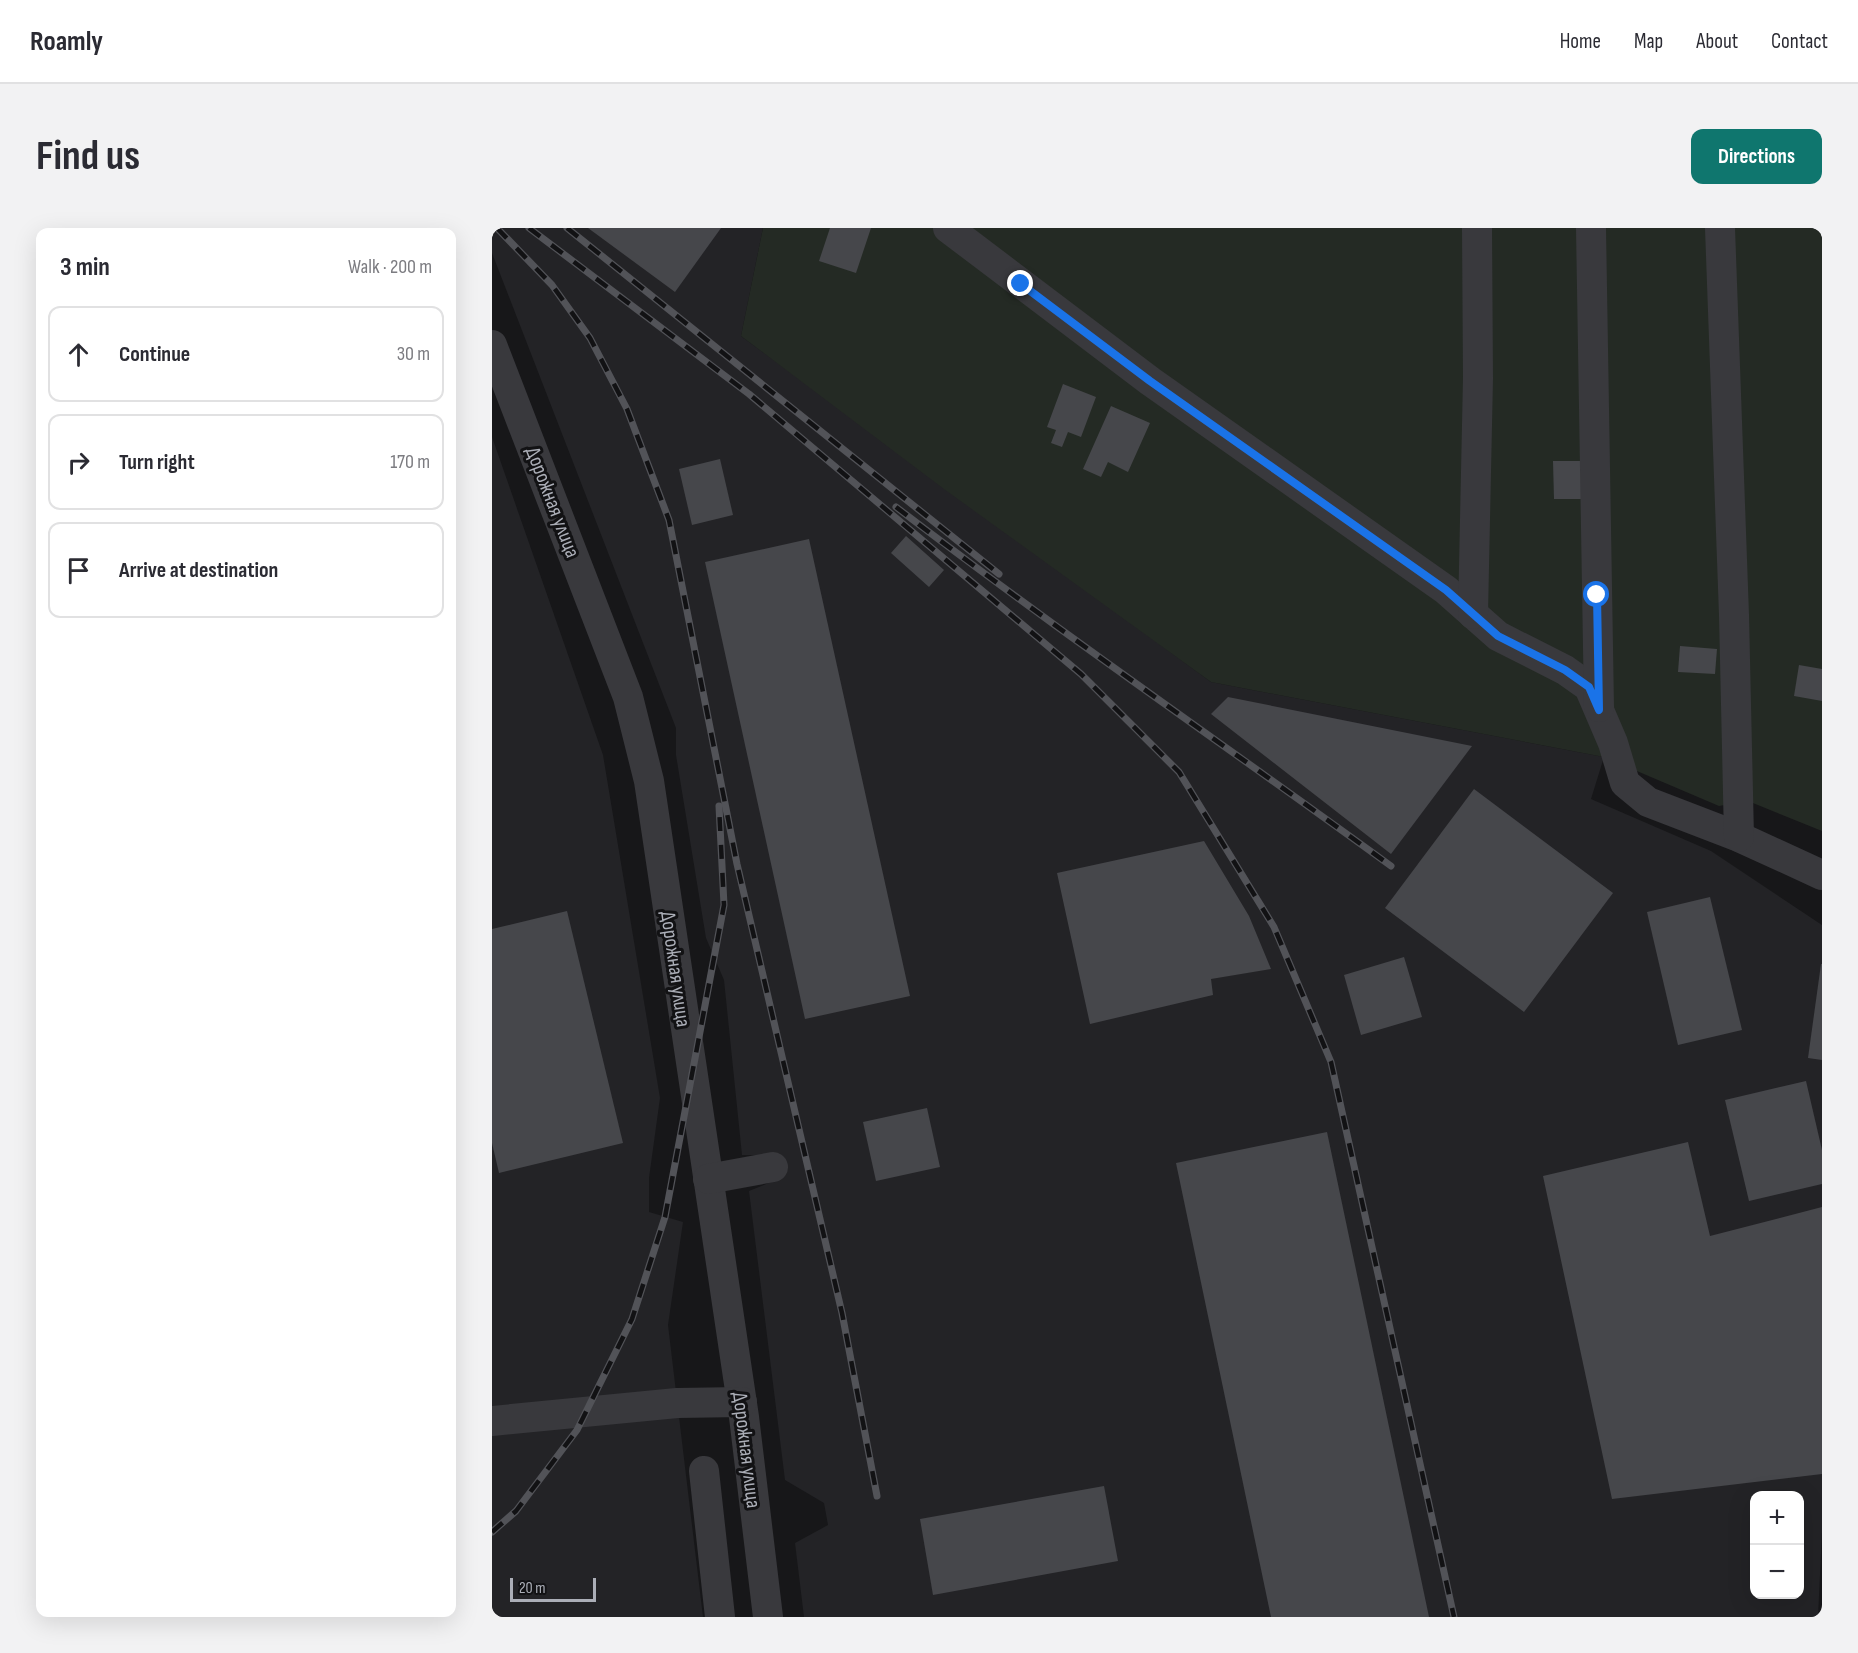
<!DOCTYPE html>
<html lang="en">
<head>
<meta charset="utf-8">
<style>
	body { margin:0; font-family:"Sofia Sans Condensed",sans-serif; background:#f2f2f3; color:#2b2b33 }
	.controls { position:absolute; right:18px; bottom:18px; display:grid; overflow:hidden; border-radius:12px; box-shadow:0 6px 24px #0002 }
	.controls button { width:54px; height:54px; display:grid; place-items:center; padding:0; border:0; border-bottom:2px solid #e1e1e2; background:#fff; color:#2b2b33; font:30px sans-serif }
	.scale { position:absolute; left:18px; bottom:15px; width:86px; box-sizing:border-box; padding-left:6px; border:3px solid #abaeb7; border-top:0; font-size:16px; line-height:21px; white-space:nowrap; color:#abaeb7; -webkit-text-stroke:4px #121214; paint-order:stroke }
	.stop { position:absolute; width:18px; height:18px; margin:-14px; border:4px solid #1a73e8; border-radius:50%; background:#fff }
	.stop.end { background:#1a73e8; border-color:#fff; box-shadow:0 2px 6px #0008 }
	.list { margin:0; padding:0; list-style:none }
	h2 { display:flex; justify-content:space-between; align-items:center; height:78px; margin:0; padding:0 24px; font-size:26px }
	h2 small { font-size:20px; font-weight:400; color:#7c7c81 }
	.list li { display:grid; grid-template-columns:39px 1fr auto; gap:18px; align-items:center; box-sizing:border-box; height:96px; margin:0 12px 12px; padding:0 12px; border:2px solid #e1e1e2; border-radius:12px }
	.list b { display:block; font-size:22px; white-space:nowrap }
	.list em { font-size:20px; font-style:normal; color:#7c7c81 }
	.icon { flex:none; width:33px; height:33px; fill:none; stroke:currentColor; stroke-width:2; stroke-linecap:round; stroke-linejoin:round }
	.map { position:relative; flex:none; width:1330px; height:1389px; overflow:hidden; border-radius:12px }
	header { display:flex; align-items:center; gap:36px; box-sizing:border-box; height:84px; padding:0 30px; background:#fff; border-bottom:2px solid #e1e1e2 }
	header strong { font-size:28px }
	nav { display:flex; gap:33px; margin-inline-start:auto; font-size:21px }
	.intro { display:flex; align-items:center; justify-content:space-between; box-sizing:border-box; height:144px; padding:0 36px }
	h1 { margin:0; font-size:42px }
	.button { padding:15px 27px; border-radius:12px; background:#0f766e; color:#fff; font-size:21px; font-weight:700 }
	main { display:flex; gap:36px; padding:0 36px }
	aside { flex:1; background:#fff; border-radius:12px; box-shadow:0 6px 24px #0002 }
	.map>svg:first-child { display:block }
</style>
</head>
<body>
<header>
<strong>Roamly</strong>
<nav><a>Home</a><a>Map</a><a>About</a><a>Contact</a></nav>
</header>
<div class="intro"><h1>Find us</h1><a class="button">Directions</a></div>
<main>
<aside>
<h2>3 min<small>Walk · 200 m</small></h2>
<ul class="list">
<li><svg class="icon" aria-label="ahead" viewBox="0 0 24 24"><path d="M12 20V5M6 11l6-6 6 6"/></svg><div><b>Continue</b></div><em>30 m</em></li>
<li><svg class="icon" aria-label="right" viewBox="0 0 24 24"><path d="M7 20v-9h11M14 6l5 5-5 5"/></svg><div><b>Turn right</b></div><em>170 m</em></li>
<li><svg class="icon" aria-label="arrive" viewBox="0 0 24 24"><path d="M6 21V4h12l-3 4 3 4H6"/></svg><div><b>Arrive at destination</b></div></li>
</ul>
</aside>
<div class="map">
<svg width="1330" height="1389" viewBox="0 0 1330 1389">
	<rect width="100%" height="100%" fill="#171719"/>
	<g fill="#232326" fill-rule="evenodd">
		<path d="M3 0H271L249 108 719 454 1112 529 1099 571 1219 623 1330 697V1304L1326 1389H312L303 1315 336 1297 332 1275 293 1252 257 963 284 952 280 927H250L232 752 214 710 184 527V500L0 25V4ZM1262 1268H1308V1366H1262Z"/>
		<path d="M0 209 111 527 168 870 157 950V984L191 994 176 1097 211 1389H0Z"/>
	</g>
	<path fill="#242a24" d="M271 0H1330V603L1256 573 1227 578 1112 529 719 454 452 261 249 108Z"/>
	<g fill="#46474b">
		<path d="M96 0H229L183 64Z"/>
		<path d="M338 0H379L364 45 327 33Z"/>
		<path d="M571 156 604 169 589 209 576 204 570 219 559 215 564 202 555 199Z"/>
		<path d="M619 178 658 195 636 244 616 234 609 249 591 241Z"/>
		<path d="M228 231 241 287 200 297 187 241Z"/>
		<path d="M1061 233H1090V271H1062Z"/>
		<path d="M414 308 452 342 437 359 399 325Z"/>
		<path d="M317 311 418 768 313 791 213 334Z"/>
		<path d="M1188 418 1225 421 1223 446 1186 444Z"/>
		<path d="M1307 437 1330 441V473L1302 468Z"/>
		<path d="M736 469 980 518 899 626 719 486Z"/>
		<path d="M982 561 1121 665 1032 784 893 680Z"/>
		<path d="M712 613 757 688 779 741 719 751 721 767 598 796 565 645Z"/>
		<path d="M1218 669 1250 802 1186 817 1155 684Z"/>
		<path d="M75 683 131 915 7 945 0 915V701Z"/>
		<path d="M912 729 930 789 869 807 852 747Z"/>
		<path d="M1329 736H1330V832L1316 830Z"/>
		<path d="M1314 853 1330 922V956L1257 973 1233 872Z"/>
		<path d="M435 880 448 939 384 953 371 894Z"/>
		<path d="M835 904 937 1389H779L684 935Z"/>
		<path d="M1196 914 1218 1008 1330 979V1246L1120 1271 1051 948Z"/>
		<path d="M612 1258 626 1333 441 1367 428 1291Z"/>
	</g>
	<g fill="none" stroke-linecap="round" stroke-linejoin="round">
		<g stroke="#39393d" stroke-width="30">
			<path d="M456 0 658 153 954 362 1006 408 1073 442 1097 459 1121 515 1133 555 1156 574 1247 609 1330 647"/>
			<path d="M1099 0 1107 479"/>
			<path d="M1228 0 1242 387 1247 609"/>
			<path d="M0 117 136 469 157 553 252 1189 276 1389"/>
			<path d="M981 386 986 150 985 0"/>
			<path d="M216 951 281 939"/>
			<path d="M0 1193 185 1175 250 1174"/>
			<path d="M212 1243 228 1389"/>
		</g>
		<g stroke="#525358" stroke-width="7">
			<g id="rail">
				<path d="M5 0 60 57 98 110 135 181 177 292 245 636 350 1085 385 1268"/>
				<path d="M37 0 257 166 589 446 687 544 782 699 839 834 962 1389"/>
				<path d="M75 0 507 346"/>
				<path d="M404 279C566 403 734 518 899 638"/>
				<path d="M0 1304 24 1283 85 1202 140 1091 173 989 232 677 227 578"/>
			</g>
		</g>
		<use href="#rail" stroke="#121214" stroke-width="4.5" stroke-dasharray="14" stroke-linecap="butt"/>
	</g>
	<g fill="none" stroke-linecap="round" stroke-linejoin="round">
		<path stroke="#1a73e8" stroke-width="8" d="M529 56 658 153 954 362 1006 408 1073 442 1097 459 1107 482 1105 367"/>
	</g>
	<g text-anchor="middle" stroke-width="6" stroke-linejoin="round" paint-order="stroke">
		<g font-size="21" fill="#abaeb7" stroke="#121214">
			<text transform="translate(61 274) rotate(69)" y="7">Дорожная улица</text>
			<text transform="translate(184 741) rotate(82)" y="7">Дорожная улица</text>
			<text transform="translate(255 1222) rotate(83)" y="7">Дорожная улица</text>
		</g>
	</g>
</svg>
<div class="controls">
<button>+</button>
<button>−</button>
</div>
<div class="scale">20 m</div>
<div class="stop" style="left:1105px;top:367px"></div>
<div class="stop end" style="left:529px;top:56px"></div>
</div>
</main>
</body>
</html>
